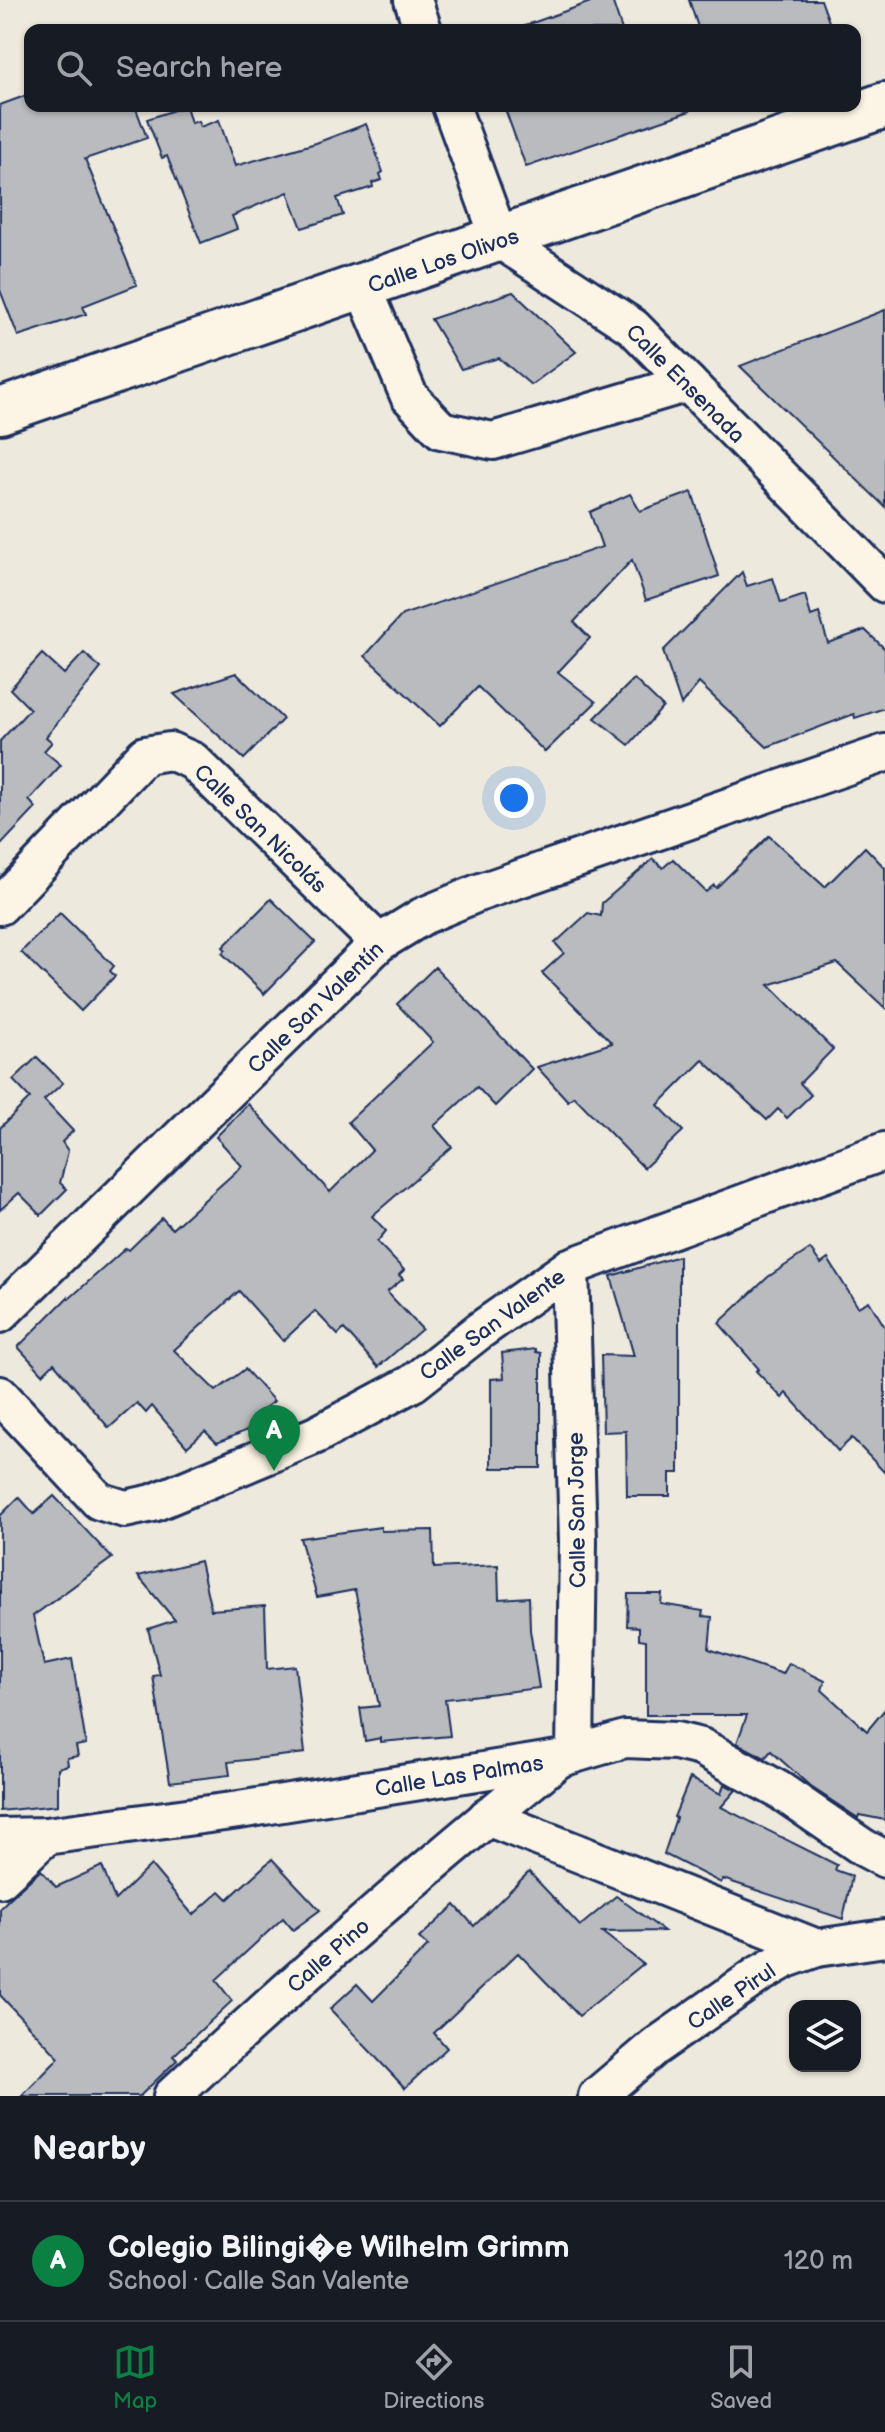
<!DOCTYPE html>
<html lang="en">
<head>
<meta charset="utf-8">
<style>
	body { margin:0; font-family:"Balsamiq Sans",sans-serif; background:#20242c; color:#f1f3f6 }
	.controls { position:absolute; right:24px; bottom:24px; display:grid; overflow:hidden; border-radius:16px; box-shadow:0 2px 6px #0004 }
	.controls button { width:72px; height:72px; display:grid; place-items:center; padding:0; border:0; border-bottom:2px solid #363941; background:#171b24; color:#f1f3f6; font:40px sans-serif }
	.you { position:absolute; left:514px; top:798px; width:28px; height:28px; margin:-20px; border:6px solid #fff; border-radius:50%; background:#1a73e8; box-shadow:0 0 0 12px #1a73e833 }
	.badge { display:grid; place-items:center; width:52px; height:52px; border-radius:50%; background:#0b8043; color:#fff; font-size:26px; font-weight:700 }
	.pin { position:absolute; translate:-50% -66px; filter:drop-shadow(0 2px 4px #0008) }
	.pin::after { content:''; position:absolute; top:42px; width:28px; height:24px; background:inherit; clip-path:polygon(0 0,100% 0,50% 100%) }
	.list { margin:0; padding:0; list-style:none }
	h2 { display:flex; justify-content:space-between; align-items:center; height:104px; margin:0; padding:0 32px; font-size:34px }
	h2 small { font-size:26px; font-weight:400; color:#9ea1a6 }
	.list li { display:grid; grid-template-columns:52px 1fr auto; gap:24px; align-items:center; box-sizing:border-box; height:120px; padding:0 32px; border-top:2px solid #363941 }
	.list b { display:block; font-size:30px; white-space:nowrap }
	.list p { margin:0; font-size:26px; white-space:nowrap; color:#9ea1a6 }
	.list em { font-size:26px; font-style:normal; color:#9ea1a6 }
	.icon { flex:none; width:44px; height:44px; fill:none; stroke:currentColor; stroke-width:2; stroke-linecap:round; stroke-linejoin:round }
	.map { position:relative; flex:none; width:885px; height:2096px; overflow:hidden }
	.search { position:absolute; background:#171b24; box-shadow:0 2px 6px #0004; left:24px; right:24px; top:24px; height:88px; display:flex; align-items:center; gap:20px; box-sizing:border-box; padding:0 28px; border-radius:16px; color:#9ea1a6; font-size:30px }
	.sheet { height:224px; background:#171b24 }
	nav { display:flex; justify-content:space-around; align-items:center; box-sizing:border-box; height:112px; border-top:2px solid #363941; background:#171b24; font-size:22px; color:#9ea1a6 }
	nav a { display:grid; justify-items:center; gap:4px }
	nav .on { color:#0b8043 }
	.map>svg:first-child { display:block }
</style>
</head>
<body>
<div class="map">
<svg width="885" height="2096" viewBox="0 0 885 2096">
	<rect width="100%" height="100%" fill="#eee9dd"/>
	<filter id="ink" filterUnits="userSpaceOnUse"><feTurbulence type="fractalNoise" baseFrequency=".0125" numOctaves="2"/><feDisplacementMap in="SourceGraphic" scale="16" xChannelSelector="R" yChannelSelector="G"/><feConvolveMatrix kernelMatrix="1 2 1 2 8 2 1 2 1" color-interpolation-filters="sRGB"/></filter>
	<g filter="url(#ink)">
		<g fill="#babbbe" stroke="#1b2f5e" stroke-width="2">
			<path d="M596 0H612L622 30H524V26Z"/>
			<path d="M689 0H821L832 30H699Z"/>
			<path d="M30 94V106H135L147 138 85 159 137 285 83 306 86 314 18 336 0 290V105Z"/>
			<path d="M186 106 191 123 198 121 200 127 219 120 235 166 316 143 366 124 383 172 380 174 382 180 372 183 373 187 337 198 343 215 302 228 288 192 232 216 237 229 201 243 167 156 162 158 147 119Z"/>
			<path d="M504 106H689L690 111 526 167Z"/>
			<path d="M513 292 576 352 531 385 499 358 461 369 431 319Z"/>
			<path d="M885 310V507L740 366Z"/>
			<path d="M692 492 719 576 646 600 632 560 574 622 590 638 558 672 596 702 545 752 478 687 440 726 365 656 402 615 602 547 590 512 630 494 640 511Z"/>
			<path d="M742 572 747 586 773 578 781 603 805 595 811 616 819 613 828 643 865 630 885 649V708L855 718 854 714 767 747 699 683 681 705 663 651Z"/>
			<path d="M84 653 101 668 46 737 52 742 44 751 61 765 29 800 36 808 0 846V741L30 709 10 689 42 654 64 674Z"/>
			<path d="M236 673 283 719 244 759 174 694Z"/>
			<path d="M634 679 663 707 629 745 595 718Z"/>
			<path d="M769 836 825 887 865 847 885 868V1008L837 963 769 985 833 1049 800 1083 811 1095 787 1118 778 1109 767 1120 703 1060 658 1105 683 1131 644 1168 574 1096 568 1101 537 1067 612 1043 542 973 564 953 555 943 588 913 601 916 602 903 653 859 663 868 673 859 706 892 714 885 716 888Z"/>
			<path d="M271 899 315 942 264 994 222 953 226 950 223 947Z"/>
			<path d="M60 913 114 966 110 971 115 976 81 1011 21 952Z"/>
			<path d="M435 967 532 1069 495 1106 477 1087 434 1126 452 1147 372 1216 386 1231 377 1242 404 1270 399 1275 403 1279 387 1292 422 1329 378 1367 344 1329 338 1335 315 1311 283 1341 239 1291 174 1350 216 1391 245 1369 274 1401 265 1408 273 1420 259 1422V1425L217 1443 205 1431 187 1447 152 1406 146 1413 137 1403 109 1428 54 1363 43 1374 18 1347 68 1297 69 1299 126 1248 129 1250 162 1218 172 1229 242 1166 216 1137 248 1104 330 1192 372 1150 348 1122 433 1042 397 1004Z"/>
			<path d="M37 1057 63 1083 44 1100 73 1131 62 1142 68 1151 60 1183 67 1189 41 1215 19 1193 0 1210V1128L30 1098 13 1080Z"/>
			<path d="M810 1249 821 1264 828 1259 858 1307 869 1301 885 1327V1473L852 1438 838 1451 786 1393 782 1398 756 1371 759 1369 719 1323 768 1277Z"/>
			<path d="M679 1256V1473H670V1496H627L626 1431 603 1432 601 1355 634 1356 611 1276Z"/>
			<path d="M536 1349V1352L541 1353V1468H491V1379L504 1378 502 1353Z"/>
			<path d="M54 1496 112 1558 33 1616 44 1665 72 1659 86 1744 76 1746 78 1756 67 1758 68 1765 58 1768V1805L0 1811V1516L19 1497 34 1514Z"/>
			<path d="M381 1527V1531L433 1530 434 1568 498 1565 499 1599 529 1597 530 1630 539 1688 445 1699 450 1736 381 1742V1738L365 1741 360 1708 379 1706 355 1590 317 1597 300 1538Z"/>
			<path d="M200 1561 211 1610 265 1606 267 1669 295 1666 305 1753 228 1762 230 1775 170 1782 153 1676 160 1675 148 1629 175 1620 138 1576Z"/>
			<path d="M628 1594H662L661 1604 703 1611 702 1616 712 1617 709 1649 783 1674 789 1663 825 1681 822 1690 867 1731 885 1709V1820L859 1815 858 1818 811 1787 771 1751 765 1758 737 1743 747 1715H646V1640L639 1639V1627L627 1626Z"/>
			<path d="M690 1778 721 1794 724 1784 736 1790 721 1807 837 1865 835 1870 852 1876 843 1919 723 1879 721 1883 664 1854 676 1818 674 1817Z"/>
			<path d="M272 1859 320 1910 293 1930 283 1918 216 1980 232 2001 173 2056 177 2060 140 2096H22L59 2058 0 1995V1908L8 1900 41 1870 56 1887 102 1866 115 1900 151 1865 193 1915 220 1891 228 1899Z"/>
			<path d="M529 1872 580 1926 616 1896 664 1931 602 1932 643 1964 579 2016 518 1953 434 2033 447 2048 405 2088 330 2009 357 1984 373 2001 428 1946 419 1938 455 1905 474 1926Z"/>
		</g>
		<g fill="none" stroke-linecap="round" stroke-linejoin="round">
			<g stroke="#1b2f5e" stroke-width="42">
				<g id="street">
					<path d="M413 0 423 30"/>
					<path d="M451 106 500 240 633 327 885 584"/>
					<path d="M363 287 409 396 441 430 493 441 688 383"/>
					<path d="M0 906 145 755 170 751 193 761 379 943"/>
					<path d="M570 1267 578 1541 575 1753"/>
					<path d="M0 1314 379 943 423 916 478 893 885 753"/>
					<path d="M0 1395 99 1501 125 1509 153 1503 316 1435 413 1383 479 1331 570 1267 885 1151"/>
					<path d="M487 1817 817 1948"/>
					<path d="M0 1837 46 1836 239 1810 558 1759 625 1739 676 1741 701 1747 779 1790 864 1848 885 1859"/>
					<path d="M0 1879 46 1836"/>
					<path d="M172 2096C295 1980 425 1868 556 1761"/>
					<path d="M597 2096 655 2047 758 1975 786 1959 817 1948 885 1938"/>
				</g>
			</g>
			<g stroke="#1b2f5e" stroke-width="50">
				<path id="secondary" d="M0 411 885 105"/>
			</g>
			<use href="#street" stroke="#fcf5e5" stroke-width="36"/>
			<use href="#secondary" stroke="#fcf5e5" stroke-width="44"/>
		</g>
	</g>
	<g text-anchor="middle" stroke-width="6" stroke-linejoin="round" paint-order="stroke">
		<g font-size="22" fill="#1b2f5e" stroke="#fcf5e5">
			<text transform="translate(443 260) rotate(-19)" y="8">Calle Los Olivos</text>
			<text transform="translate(686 383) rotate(45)" y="8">Calle Ensenada</text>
			<text transform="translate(261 828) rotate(44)" y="8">Calle San Nicolás</text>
			<text transform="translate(315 1007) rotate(-44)" y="8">Calle San Valentín</text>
			<text transform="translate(492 1324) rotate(-36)" y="8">Calle San Valente</text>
			<text transform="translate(576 1510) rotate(-91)" y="8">Calle San Jorge</text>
			<text transform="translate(459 1775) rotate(-9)" y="8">Calle Las Palmas</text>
			<text transform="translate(328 1955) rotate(-41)" y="8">Calle Pino</text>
			<text transform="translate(731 1996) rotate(-34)" y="8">Calle Pirul</text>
		</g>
	</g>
</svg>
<div class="controls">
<button><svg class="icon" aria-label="layers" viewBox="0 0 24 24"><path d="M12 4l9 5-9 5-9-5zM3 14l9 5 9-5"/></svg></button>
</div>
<div class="you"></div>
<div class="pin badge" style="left:274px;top:1471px">A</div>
<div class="search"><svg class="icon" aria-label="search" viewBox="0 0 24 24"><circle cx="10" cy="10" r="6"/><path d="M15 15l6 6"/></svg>Search here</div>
</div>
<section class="sheet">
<h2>Nearby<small></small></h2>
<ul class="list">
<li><span class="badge">A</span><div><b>Colegio Bilingi�e Wilhelm Grimm</b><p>School · Calle San Valente</p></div><em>120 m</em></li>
</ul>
</section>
<nav>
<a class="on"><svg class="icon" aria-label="map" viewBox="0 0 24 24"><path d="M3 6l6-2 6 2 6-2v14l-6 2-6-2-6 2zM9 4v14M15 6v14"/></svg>Map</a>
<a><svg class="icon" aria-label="directions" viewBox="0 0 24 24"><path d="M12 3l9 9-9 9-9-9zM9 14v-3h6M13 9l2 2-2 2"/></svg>Directions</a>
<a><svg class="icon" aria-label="saved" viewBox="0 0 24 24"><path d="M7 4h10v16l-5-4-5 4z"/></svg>Saved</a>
</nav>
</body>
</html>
